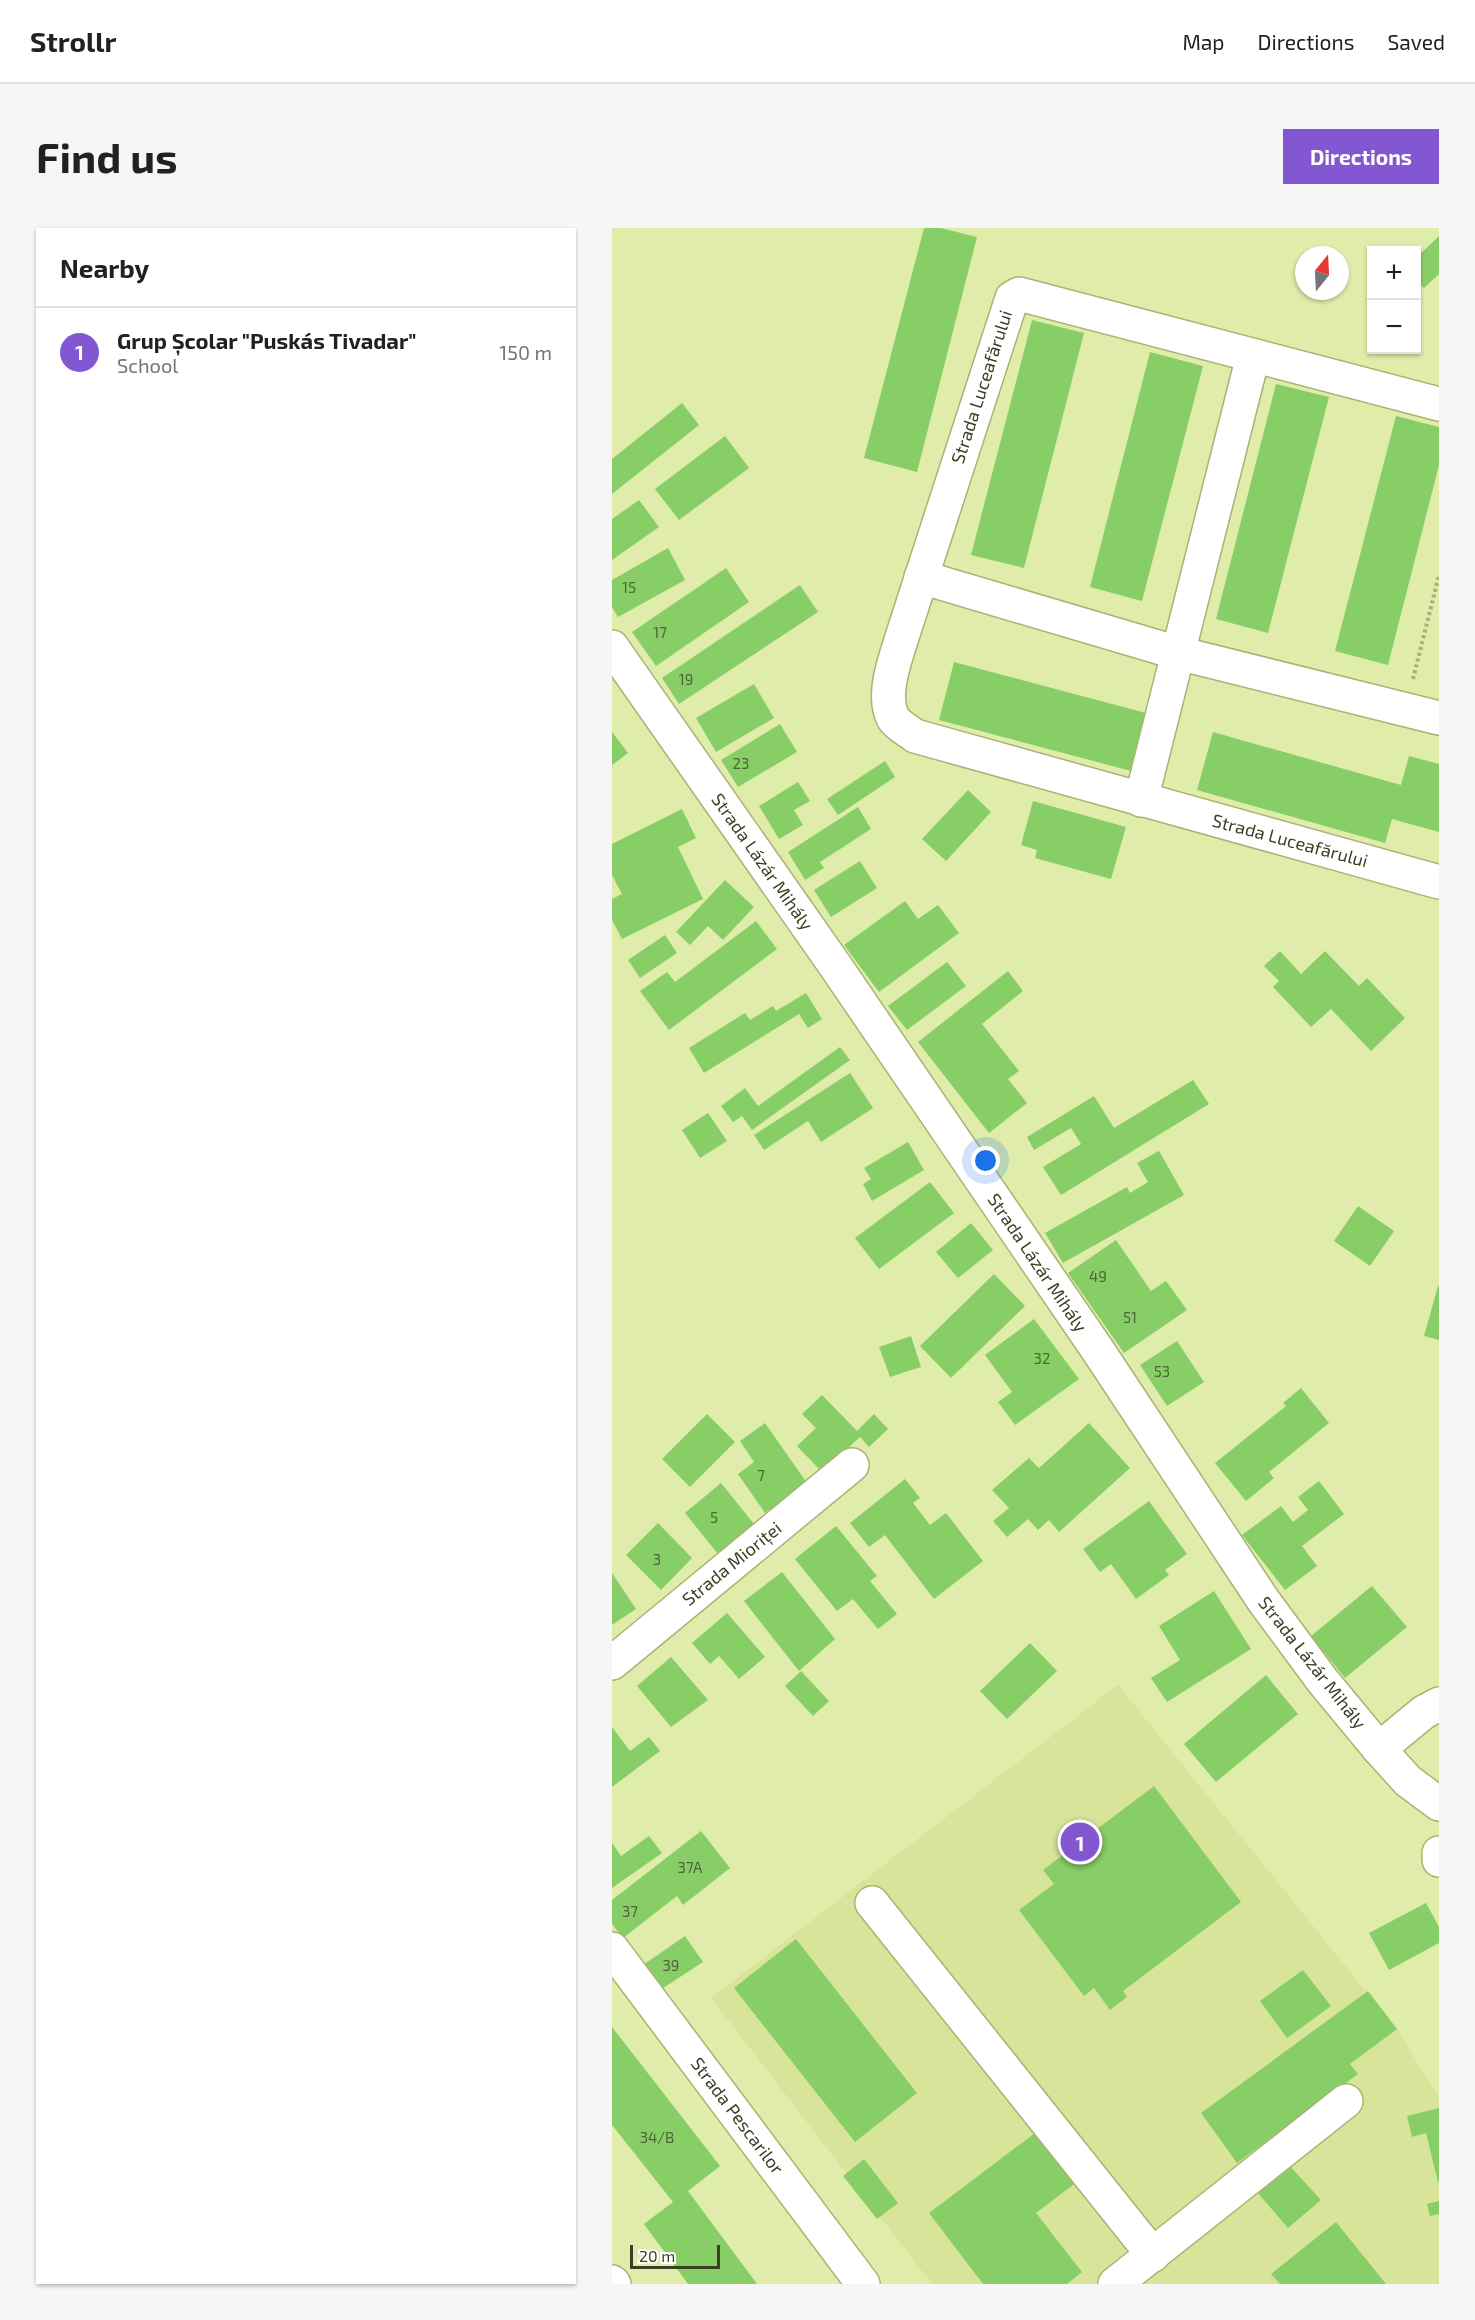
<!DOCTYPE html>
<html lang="en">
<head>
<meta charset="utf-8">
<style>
	body { margin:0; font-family:"Exo 2",sans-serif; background:#f6f6f6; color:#202124 }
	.controls { position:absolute; right:18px; top:18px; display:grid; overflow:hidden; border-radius:0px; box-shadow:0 2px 4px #0004 }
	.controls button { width:54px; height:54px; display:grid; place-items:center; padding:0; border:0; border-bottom:2px solid #e0e0e0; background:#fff; color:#202124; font:30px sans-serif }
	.compass { position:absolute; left:683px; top:18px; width:54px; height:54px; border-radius:50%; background:#fff; box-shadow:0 2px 4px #0004; rotate:18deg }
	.scale { position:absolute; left:18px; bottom:15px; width:90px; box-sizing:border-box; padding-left:6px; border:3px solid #3b4025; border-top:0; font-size:16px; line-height:21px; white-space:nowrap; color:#3b4025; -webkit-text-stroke:4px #fff; paint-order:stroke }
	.you { position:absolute; left:374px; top:933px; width:21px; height:21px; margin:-15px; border:4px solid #fff; border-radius:50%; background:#1a73e8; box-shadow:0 0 0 9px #1a73e833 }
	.badge { display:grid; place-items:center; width:39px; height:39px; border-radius:50%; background:#8257d1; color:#fff; font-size:20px; font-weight:700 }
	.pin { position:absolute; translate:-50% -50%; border:3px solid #fff; box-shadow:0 2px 6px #0006 }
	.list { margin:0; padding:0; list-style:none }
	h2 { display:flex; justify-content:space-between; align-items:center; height:78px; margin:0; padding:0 24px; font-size:26px }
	h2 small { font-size:20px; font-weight:400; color:#757577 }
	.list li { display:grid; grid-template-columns:39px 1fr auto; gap:18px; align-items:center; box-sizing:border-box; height:90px; padding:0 24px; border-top:2px solid #e0e0e0 }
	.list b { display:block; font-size:22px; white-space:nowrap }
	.list p { margin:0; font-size:20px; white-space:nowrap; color:#757577 }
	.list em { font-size:20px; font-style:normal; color:#757577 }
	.map { position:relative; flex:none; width:827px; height:2056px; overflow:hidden; border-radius:0px }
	header { display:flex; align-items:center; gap:36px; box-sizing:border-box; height:84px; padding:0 30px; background:#fff; border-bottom:2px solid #e0e0e0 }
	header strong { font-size:28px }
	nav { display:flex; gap:33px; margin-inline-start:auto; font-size:21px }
	.intro { display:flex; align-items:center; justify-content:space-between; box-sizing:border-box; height:144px; padding:0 36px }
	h1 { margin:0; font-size:42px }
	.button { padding:15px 27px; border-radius:0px; background:#8257d1; color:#fff; font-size:21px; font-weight:700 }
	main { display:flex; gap:36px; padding:0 36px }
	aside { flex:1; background:#fff; border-radius:0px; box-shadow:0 2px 4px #0004 }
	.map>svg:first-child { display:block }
</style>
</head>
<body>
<header>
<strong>Strollr</strong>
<nav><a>Map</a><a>Directions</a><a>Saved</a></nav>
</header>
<div class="intro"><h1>Find us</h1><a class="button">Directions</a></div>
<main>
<aside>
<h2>Nearby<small></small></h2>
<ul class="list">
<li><span class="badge">1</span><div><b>Grup Școlar &quot;Puskás Tivadar&quot;</b><p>School</p></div><em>150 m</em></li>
</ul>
</aside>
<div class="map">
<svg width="827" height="2056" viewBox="0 0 827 2056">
	<rect width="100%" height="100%" fill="#e0ecaa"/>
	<path fill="#d7e49a" d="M506 1457 786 1803 824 1865 827 1874V2056H320L99 1770Z"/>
	<g fill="#88ce67">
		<path d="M312 0H329L365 9 305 244 252 230Z"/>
		<path d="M827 8V46L812 60 804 53V30Z"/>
		<path d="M420 92 472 105 412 340 359 327Z"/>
		<path d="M538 124 591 138 530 373 478 359Z"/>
		<path d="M664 156 717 169 656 405 604 391Z"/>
		<path d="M70 175 87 197 0 266V231Z"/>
		<path d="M784 188 827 199V237L776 437 723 423Z"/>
		<path d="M113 208 137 240 67 292 43 261Z"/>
		<path d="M27 272 47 299 0 332V291Z"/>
		<path d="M56 320 73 352 6 389 0 379V352Z"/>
		<path d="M114 340 137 374 44 438 20 404Z"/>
		<path d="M188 357 206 384 67 476 50 450Z"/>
		<path d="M342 434 534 485 519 543 327 492Z"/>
		<path d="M142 456 162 490 104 524 84 490Z"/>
		<path d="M168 496 185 524 126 559 109 532Z"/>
		<path d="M0 504 16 525 0 537Z"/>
		<path d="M601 504 789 557 797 528 827 536V604L780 591 773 615 585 562Z"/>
		<path d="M273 533 283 549 226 587 215 571Z"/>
		<path d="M186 554 198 573 182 582 191 597 167 611 147 578Z"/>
		<path d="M356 562 379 584 334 633 310 611Z"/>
		<path d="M421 573 514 599 499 651 423 630 425 622 409 617Z"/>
		<path d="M246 579 259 601 208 634 212 640 193 652 176 624Z"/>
		<path d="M70 581 84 610 66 619 91 671 10 711 0 692V671L10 666 0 647V616Z"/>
		<path d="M248 633 265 660 219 689 202 662Z"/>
		<path d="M113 652 142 679 111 712 96 698 78 717 64 704Z"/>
		<path d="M293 673 306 691 326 677 347 705 267 764 232 717Z"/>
		<path d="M144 693 165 721 57 802 28 763 55 744 63 754Z"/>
		<path d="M53 707 65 725 28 750 16 732Z"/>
		<path d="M668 723 689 746 713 723 747 758 755 750 793 790 759 823 719 781 699 799 661 759 667 753 652 738Z"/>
		<path d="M335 734 354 758 295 802 276 778Z"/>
		<path d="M396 743 411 763 370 796 407 843 396 851 415 875 377 905 306 814Z"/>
		<path d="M194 765 210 791 196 800 187 786 92 845 77 820 133 785 138 792 161 778 164 783Z"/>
		<path d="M228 819 238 832 140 902 130 888 121 894 109 878 133 860 146 878Z"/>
		<path d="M238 845 261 880 209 914 196 893 152 922 142 907Z"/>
		<path d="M581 852 597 876 449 967 431 939 469 916 459 900 422 922 415 909 482 868 502 900Z"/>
		<path d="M96 885 115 913 88 930 70 902Z"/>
		<path d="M296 914 312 942 260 973 251 956 259 951 252 940Z"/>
		<path d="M547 923 572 967 451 1035 433 1005 515 959 518 965 536 954 525 935Z"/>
		<path d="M318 954 342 985 267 1041 243 1010Z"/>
		<path d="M746 978 782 1003 758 1038 722 1013Z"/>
		<path d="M359 995 381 1022 346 1050 324 1024Z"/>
		<path d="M504 1012 539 1063 554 1053 575 1082 512 1125 456 1045Z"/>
		<path d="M382 1046 413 1078 339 1150 308 1118Z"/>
		<path d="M826 1058H827V1112L812 1108Z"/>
		<path d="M422 1091 467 1151 403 1197 386 1174 400 1164 373 1127Z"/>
		<path d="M299 1108 309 1139 278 1149 267 1119Z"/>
		<path d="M565 1113 592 1154 555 1178 528 1137Z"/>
		<path d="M689 1160 717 1195 657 1244 662 1250 634 1273 603 1235 674 1178 671 1175Z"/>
		<path d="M210 1167 245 1203 262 1186 276 1201 257 1219 248 1209 210 1244 185 1218 204 1200 190 1186Z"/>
		<path d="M95 1186 123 1214 78 1259 50 1231Z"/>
		<path d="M153 1195 195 1255 153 1285 126 1246 142 1234 128 1213Z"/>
		<path d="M477 1195 518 1240 447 1304 437 1292 426 1302 416 1291 395 1309 381 1293 397 1280 380 1262 417 1230 427 1240Z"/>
		<path d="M293 1251 308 1270 301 1275 318 1297 334 1285 371 1333 322 1371 273 1307 257 1319 238 1295Z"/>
		<path d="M707 1253 732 1286 690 1318 705 1338 673 1362 630 1307 669 1278 681 1294 696 1282 686 1269Z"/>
		<path d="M109 1255 142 1296 106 1326 73 1285Z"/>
		<path d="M537 1273 575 1326 553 1342 557 1347 524 1371 499 1336 488 1344 471 1321Z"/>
		<path d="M46 1295 80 1330 49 1362 14 1327Z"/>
		<path d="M224 1298 265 1348 258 1353 285 1386 266 1401 241 1371 225 1383 183 1331Z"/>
		<path d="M170 1344 223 1411 187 1443 132 1373Z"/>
		<path d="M0 1345 24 1381 0 1397Z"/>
		<path d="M760 1358 795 1399 733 1450 699 1408Z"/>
		<path d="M602 1363 639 1421 555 1474 539 1450 568 1432 547 1398Z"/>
		<path d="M115 1385 153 1429 127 1451 107 1428 98 1436 80 1415Z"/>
		<path d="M418 1415 445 1443 395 1491 368 1463Z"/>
		<path d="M59 1429 96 1472 59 1499 25 1458Z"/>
		<path d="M189 1443 217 1473 201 1488 173 1458Z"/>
		<path d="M654 1447 686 1486 604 1554 572 1516Z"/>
		<path d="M0 1499 18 1523 37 1509 48 1523 0 1559Z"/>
		<path d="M542 1558 629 1674 511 1763 515 1769 498 1782 482 1760 472 1768 407 1682 442 1656 431 1642Z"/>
		<path d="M89 1603 118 1640 71 1677 65 1668 11 1710 0 1696V1672Z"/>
		<path d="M37 1608 50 1625 0 1660V1615L9 1628Z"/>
		<path d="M814 1675 827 1699V1715L777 1742 757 1705Z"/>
		<path d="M73 1708 91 1734 48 1762 31 1737Z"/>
		<path d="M184 1711 305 1865 243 1914 122 1760Z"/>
		<path d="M691 1742 719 1778 675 1810 648 1773Z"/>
		<path d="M756 1763 785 1801 738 1836 746 1846 625 1935 589 1885Z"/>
		<path d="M0 1799 108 1938 76 1963 145 2056H76L32 1996 61 1974 0 1897Z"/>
		<path d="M827 1880V1954H826L814 1905 800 1909 795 1888Z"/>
		<path d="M435 1896 474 1947 424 1985 470 2044 455 2056H371L317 1985Z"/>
		<path d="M252 1931 286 1975 265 1991 231 1948Z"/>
		<path d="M677 1937 709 1972 676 2000 645 1964Z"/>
		<path d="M827 1973V1986L818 1988 815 1976Z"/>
		<path d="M724 1994 774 2056H668L659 2046Z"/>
	</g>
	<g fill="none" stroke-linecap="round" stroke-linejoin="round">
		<g stroke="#a8b374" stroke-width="36">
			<g id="minor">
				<path d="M827 176 407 66 400 70 291 406C284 429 269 466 281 490 285 497 297 503 303 508L827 654"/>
				<path d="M309 349 566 425 827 490"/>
				<path d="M0 419 222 736 487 1124 651 1372 710 1452 767 1521 796 1553 827 1576"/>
				<path d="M529 572 641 128"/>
				<path d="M0 1435 240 1237"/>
				<path d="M767 1521 812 1484 827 1476"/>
				<path d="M827 1625V1632"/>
				<path d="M260 1675 541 2027"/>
				<path d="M0 1721 251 2056"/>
				<path d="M0 2054 2 2056"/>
				<path d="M503 2056 734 1873"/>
			</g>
		</g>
		<path stroke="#a5af7b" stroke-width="4" stroke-dasharray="3 3" stroke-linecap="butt" d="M801 451 827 347"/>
		<use href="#minor" stroke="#fff" stroke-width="33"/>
	</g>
	<g text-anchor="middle" stroke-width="4.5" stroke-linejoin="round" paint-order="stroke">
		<g font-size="15" fill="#4e6436">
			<text x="17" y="365">15</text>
			<text x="48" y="410">17</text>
			<text x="74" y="457">19</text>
			<text x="129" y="541">23</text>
			<text x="486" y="1054">49</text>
			<text x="518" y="1095">51</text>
			<text x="430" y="1136">32</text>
			<text x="550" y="1149">53</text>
			<text x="149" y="1253">7</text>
			<text x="102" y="1295">5</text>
			<text x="45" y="1337">3</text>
			<text x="78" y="1645">37A</text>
			<text x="18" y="1689">37</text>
			<text x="59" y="1743">39</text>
			<text x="45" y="1915">34/B</text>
		</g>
		<g font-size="18" fill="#3b4025" stroke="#fff">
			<text transform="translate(370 159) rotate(-72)" y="6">Strada Luceafărului</text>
			<text transform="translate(678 613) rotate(15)" y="6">Strada Luceafărului</text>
			<text transform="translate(150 634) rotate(55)" y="6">Strada Lázár Mihály</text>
			<text transform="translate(425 1035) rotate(56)" y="6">Strada Lázár Mihály</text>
			<text transform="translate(120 1336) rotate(-39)" y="6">Strada Mioriței</text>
			<text transform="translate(700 1435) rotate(52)" y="6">Strada Lázár Mihály</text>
			<text transform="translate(125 1888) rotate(53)" y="6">Strada Pescarilor</text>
		</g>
	</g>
</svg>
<div class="controls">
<button>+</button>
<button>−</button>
</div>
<svg class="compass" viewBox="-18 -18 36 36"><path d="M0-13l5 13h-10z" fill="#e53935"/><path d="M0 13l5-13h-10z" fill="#757577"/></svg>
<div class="scale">20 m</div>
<div class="you"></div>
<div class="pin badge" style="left:468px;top:1614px">1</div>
</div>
</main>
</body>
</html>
